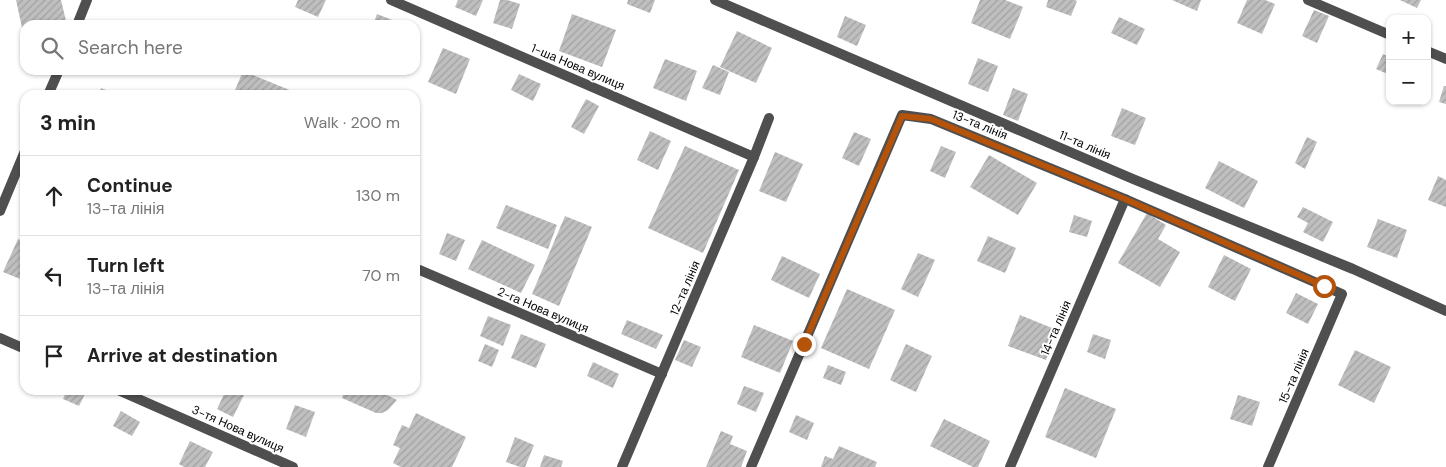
<!DOCTYPE html>
<html lang="en">
<head>
<meta charset="utf-8">
<style>
	body { margin:0; font-family:"DM Sans",sans-serif; background:#f6f6f6; color:#222 }
	.controls { position:absolute; right:15px; top:15px; display:grid; overflow:hidden; border-radius:10px; box-shadow:0 1px 4px #0004 }
	.controls button { width:45px; height:45px; display:grid; place-items:center; padding:0; border:0; border-bottom:1px solid #e0e0e0; background:#fff; color:#222; font:25px sans-serif }
	.stop { position:absolute; width:15px; height:15px; margin:-11px; border:4px solid #b45309; border-radius:50%; background:#fff }
	.stop.end { background:#b45309; border-color:#fff; box-shadow:0 1px 5px #0008 }
	.list { margin:0; padding:0; list-style:none }
	h2 { display:flex; justify-content:space-between; align-items:center; height:65px; margin:0; padding:0 20px; font-size:21px }
	h2 small { font-size:16px; font-weight:400; color:#767676 }
	.list li { display:grid; grid-template-columns:32px 1fr auto; gap:15px; align-items:center; box-sizing:border-box; height:80px; padding:0 20px; border-top:1px solid #e0e0e0 }
	.list b { display:block; font-size:19px; white-space:nowrap }
	.list p { margin:0; font-size:16px; white-space:nowrap; color:#767676 }
	.list em { font-size:16px; font-style:normal; color:#767676 }
	.icon { flex:none; width:28px; height:28px; fill:none; stroke:currentColor; stroke-width:2; stroke-linecap:round; stroke-linejoin:round }
	.map { position:relative; flex:none; width:1446px; height:467px; overflow:hidden }
	.search { position:absolute; background:#fff; box-shadow:0 1px 4px #0004; left:20px; top:20px; width:400px; height:55px; display:flex; align-items:center; gap:12px; box-sizing:border-box; padding:0 18px; border-radius:15px; color:#767676; font-size:19px }
	.panel { position:absolute; background:#fff; box-shadow:0 1px 4px #0004; left:20px; top:90px; width:400px; height:305px; border-radius:15px }
	.map>svg:first-child { display:block }
</style>
</head>
<body>
<div class="map">
<svg width="1446" height="467" viewBox="0 0 1446 467">
	<defs>
		<pattern id="building-hatch" width="6" height="6" patternUnits="userSpaceOnUse" patternTransform="scale(1.25)"><rect width="6" height="6" fill="#bfbfbf"/><path d="M-1 1l2-2M0 6l6-6M5 7l2-2" fill="none" stroke="#a2a2a2"/></pattern>
	</defs>
	<rect width="100%" height="100%" fill="#fff"/>
	<g fill="url(#building-hatch)">
		<path d="M16 0H61L67 25H25L24 37Z"/>
		<path d="M298 0H326L318 17 295 7Z"/>
		<path d="M458 0H483L476 16 455 7Z"/>
		<path d="M500 0H507L520 4 512 29 493 23Z"/>
		<path d="M628 0H655L650 13 627 4Z"/>
		<path d="M980 0H1005L1023 7 1010 39 971 23Z"/>
		<path d="M1048 0H1075L1077 1 1071 16 1046 7Z"/>
		<path d="M1172 0H1201L1197 11Z"/>
		<path d="M1247 0H1265L1275 4 1262 34 1237 23Z"/>
		<path d="M1400 0H1421L1417 8Z"/>
		<path d="M1314 10 1329 16 1317 43 1302 36Z"/>
		<path d="M377 14 405 25H373Z"/>
		<path d="M572 14 616 30 602 67 559 51Z"/>
		<path d="M845 16 866 25 857 46 837 37Z"/>
		<path d="M1119 17 1145 29 1137 45 1111 33Z"/>
		<path d="M737 31 772 48 756 83 720 67Z"/>
		<path d="M443 48 470 59 456 94 428 82Z"/>
		<path d="M1383 54 1390 57V75L1376 69Z"/>
		<path d="M978 58 998 66 988 92 968 84Z"/>
		<path d="M665 59 697 71 686 101 653 88Z"/>
		<path d="M713 65 729 72 720 95 702 88Z"/>
		<path d="M243 71 292 91 290 95H233Z"/>
		<path d="M519 74 541 84 533 101 511 90Z"/>
		<path d="M1444 86H1446V104L1439 102Z"/>
		<path d="M101 88 118 95H98Z"/>
		<path d="M1013 88 1028 94 1018 121 1003 115Z"/>
		<path d="M586 99 599 106 584 134 571 127Z"/>
		<path d="M1122 108 1146 118 1135 145 1111 136Z"/>
		<path d="M650 131 671 141 658 170 637 160Z"/>
		<path d="M854 132 871 139 859 166 842 158Z"/>
		<path d="M1307 137 1317 142 1305 169 1295 163Z"/>
		<path d="M685 146 739 170 703 253 648 228Z"/>
		<path d="M941 146 956 152 945 178 930 171Z"/>
		<path d="M775 152 803 164 786 202 759 191Z"/>
		<path d="M989 155 1037 183 1018 215 970 187Z"/>
		<path d="M1219 161 1258 181 1244 208 1205 188Z"/>
		<path d="M1438 176 1446 180V207L1428 200Z"/>
		<path d="M506 205 557 225 548 249 496 228Z"/>
		<path d="M1303 207 1333 222 1323 242 1303 232 1308 223 1297 217Z"/>
		<path d="M1147 213 1166 225 1158 239 1180 252 1160 287 1118 263Z"/>
		<path d="M1074 215 1092 221 1087 237 1069 232Z"/>
		<path d="M565 216 592 227 559 306 532 294Z"/>
		<path d="M1378 219 1407 230 1397 258 1367 247Z"/>
		<path d="M447 233 465 240 456 261 439 254Z"/>
		<path d="M988 236 1016 248 1005 273 977 261Z"/>
		<path d="M18 239 25 242V281L3 272Z"/>
		<path d="M482 240 535 265 521 293 468 269Z"/>
		<path d="M918 253 935 260 918 297 901 289Z"/>
		<path d="M1224 255 1251 269 1235 301 1208 287Z"/>
		<path d="M782 256 820 274 809 298 771 280Z"/>
		<path d="M847 289 895 310 869 369 821 348Z"/>
		<path d="M1296 293 1318 304 1308 324 1286 313Z"/>
		<path d="M1020 315 1057 330 1046 360 1008 346Z"/>
		<path d="M488 316 511 325 503 346 480 336Z"/>
		<path d="M627 320 663 335 656 349 621 334Z"/>
		<path d="M754 325 793 341 780 373 741 357Z"/>
		<path d="M521 334 546 344 536 368 511 358Z"/>
		<path d="M1093 334 1111 340 1105 359 1087 352Z"/>
		<path d="M684 340 701 347 692 367 675 360Z"/>
		<path d="M485 344 499 350 492 367 478 361Z"/>
		<path d="M906 344 932 356 916 392 890 380Z"/>
		<path d="M1355 350 1391 367 1374 403 1338 385Z"/>
		<path d="M593 362 619 374 613 388 587 376Z"/>
		<path d="M828 365 846 372 841 385 823 378Z"/>
		<path d="M744 386 764 393 756 412 737 404Z"/>
		<path d="M1065 388 1116 409 1096 458 1045 437Z"/>
		<path d="M67 390H76L85 394 79 406 63 399Z"/>
		<path d="M226 390H238L245 393 233 417 217 409Z"/>
		<path d="M345 390H377L397 400 388 410 382 413H376L342 398Z"/>
		<path d="M1238 395 1260 402 1252 426 1230 419Z"/>
		<path d="M295 405 315 412 306 437 286 429Z"/>
		<path d="M121 411 140 422 132 436 113 426Z"/>
		<path d="M416 413 466 437 452 467H401L393 463 400 448 393 445 402 425 409 428Z"/>
		<path d="M796 415 814 423 807 440 789 432Z"/>
		<path d="M944 419 990 441 978 467H973L930 446Z"/>
		<path d="M721 431 733 436 730 444 747 451 741 467H706Z"/>
		<path d="M515 437 534 445 525 467H520L506 462Z"/>
		<path d="M190 441 213 452 205 467H184L179 464Z"/>
		<path d="M839 446 877 462 875 467H821L825 456 833 459Z"/>
		<path d="M544 455 563 461 561 467H540Z"/>
	</g>
	<g fill="none" stroke-linecap="round" stroke-linejoin="round">
		<g stroke="#4f4f4f" stroke-width="10">
			<path d="M391 0 754 157"/>
			<path d="M715 0 1133 179 1353 269 1446 311"/>
			<path d="M1308 0 1390 35"/>
			<path d="M77 25 87 0"/>
			<path d="M1427 51 1446 59"/>
			<path d="M48 95 59 70"/>
			<path d="M0 211 25 151"/>
			<path d="M415 268 662 374"/>
			<path d="M0 338 25 349"/>
			<path d="M118 390 293 467"/>
			<path d="M622 467 754 157 769 118"/>
			<path d="M751 467 902 115 931 119 1125 199 1342 294 1268 467"/>
			<path d="M1010 467 1125 199"/>
		</g>
	</g>
	<g fill="none" stroke-linecap="round" stroke-linejoin="round">
		<path stroke="#b45309" stroke-width="6" d="M804 344 902 116 931 119 1125 199 1324 286"/>
	</g>
	<g text-anchor="middle" stroke-width="4" stroke-linejoin="round" paint-order="stroke">
		<g font-size="12" fill="#000" stroke="#fff">
			<text transform="translate(578 67) rotate(23)" y="4">1-ша Нова вулиця</text>
			<text transform="translate(980 125) rotate(22)" y="4">13-та лінія</text>
			<text transform="translate(1085 145) rotate(23)" y="4">11-та лінія</text>
			<text transform="translate(685 288) rotate(-67)" y="4">12-та лінія</text>
			<text transform="translate(543 310) rotate(23)" y="4">2-га Нова вулиця</text>
			<text transform="translate(1056 328) rotate(-67)" y="4">14-та лінія</text>
			<text transform="translate(1294 376) rotate(-67)" y="4">15-та лінія</text>
			<text transform="translate(238 429) rotate(24)" y="4">3-тя Нова вулиця</text>
		</g>
	</g>
</svg>
<div class="controls">
<button>+</button>
<button>−</button>
</div>
<div class="stop" style="left:1324px;top:286px"></div>
<div class="stop end" style="left:804px;top:344px"></div>
<div class="search"><svg class="icon" aria-label="search" viewBox="0 0 24 24"><circle cx="10" cy="10" r="6"/><path d="M15 15l6 6"/></svg>Search here</div>
<section class="panel">
<h2>3 min<small>Walk · 200 m</small></h2>
<ul class="list">
<li><svg class="icon" aria-label="ahead" viewBox="0 0 24 24"><path d="M12 20V5M6 11l6-6 6 6"/></svg><div><b>Continue</b><p>13-та лінія</p></div><em>130 m</em></li>
<li><svg class="icon" aria-label="left" viewBox="0 0 24 24"><path d="M17 20v-9H6M10 6l-5 5 5 5"/></svg><div><b>Turn left</b><p>13-та лінія</p></div><em>70 m</em></li>
<li><svg class="icon" aria-label="arrive" viewBox="0 0 24 24"><path d="M6 21V4h12l-3 4 3 4H6"/></svg><div><b>Arrive at destination</b></div></li>
</ul>
</section>
</div>
</body>
</html>
